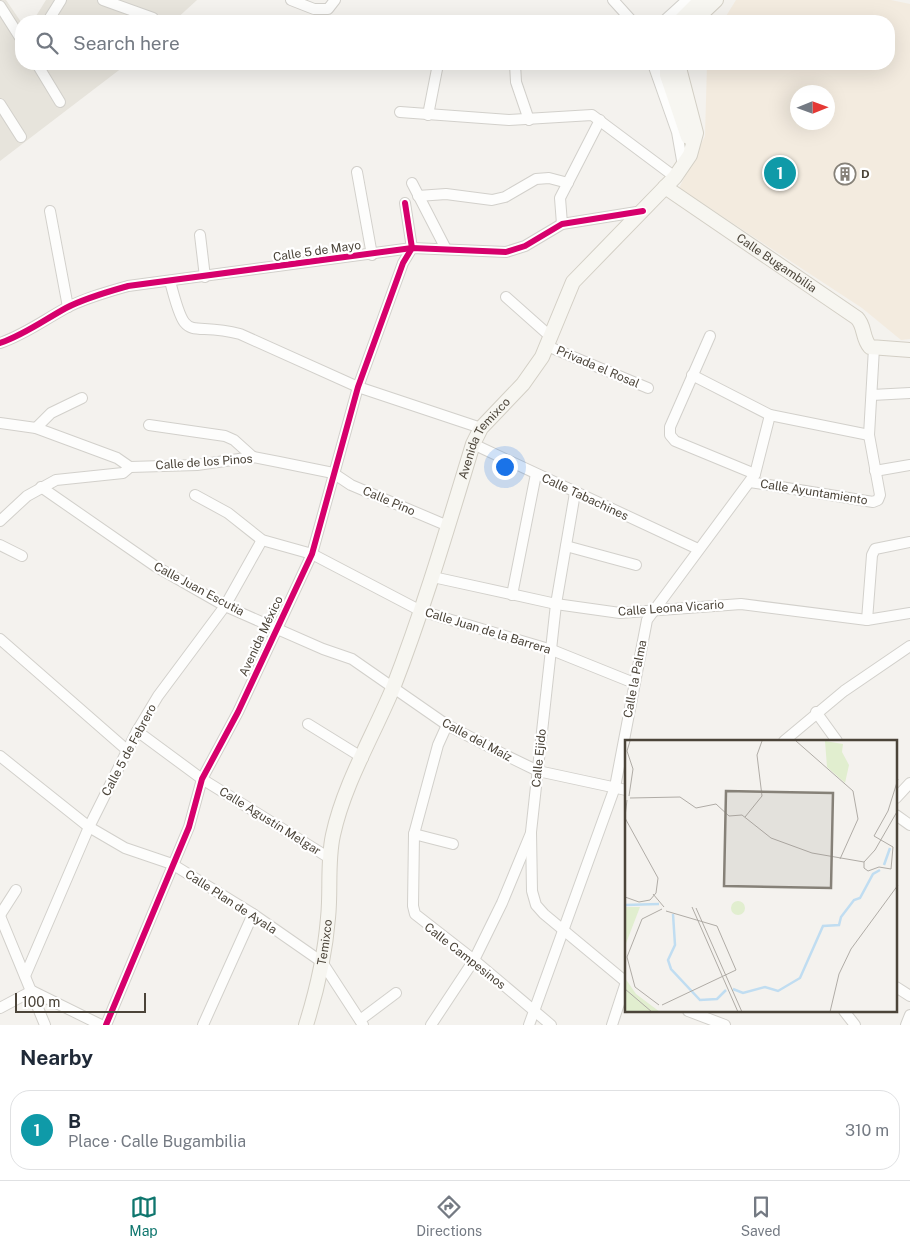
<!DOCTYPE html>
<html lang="en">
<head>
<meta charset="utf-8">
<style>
	body { margin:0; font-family:"Public Sans",sans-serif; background:#f2f2f3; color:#1f2937 }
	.compass { position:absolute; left:790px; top:85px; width:45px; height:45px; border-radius:50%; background:#fff; box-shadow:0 5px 20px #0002; rotate:89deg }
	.scale { position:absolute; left:15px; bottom:12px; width:131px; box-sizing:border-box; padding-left:5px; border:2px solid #4b4439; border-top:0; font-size:14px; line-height:18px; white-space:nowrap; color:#4b4439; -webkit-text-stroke:4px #fff; paint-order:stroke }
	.you { position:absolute; left:504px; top:466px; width:18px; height:18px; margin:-12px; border:4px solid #fff; border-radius:50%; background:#1a73e8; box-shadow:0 0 0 8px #1a73e833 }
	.badge { display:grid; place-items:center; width:32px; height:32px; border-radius:50%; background:#0f766e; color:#fff; font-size:16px; font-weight:700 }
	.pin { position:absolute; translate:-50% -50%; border:2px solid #fff; box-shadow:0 1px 5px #0006 }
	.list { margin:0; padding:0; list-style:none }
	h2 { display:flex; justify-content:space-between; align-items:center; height:65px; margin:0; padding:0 20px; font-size:21px }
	h2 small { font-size:16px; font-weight:400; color:#747a83 }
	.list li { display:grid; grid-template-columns:32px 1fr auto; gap:15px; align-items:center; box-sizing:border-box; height:80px; margin:0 10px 10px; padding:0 10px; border:1px solid #e0e1e3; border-radius:20px }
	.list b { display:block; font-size:19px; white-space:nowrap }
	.list p { margin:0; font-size:16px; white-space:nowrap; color:#747a83 }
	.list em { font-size:16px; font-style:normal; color:#747a83 }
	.icon { flex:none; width:28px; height:28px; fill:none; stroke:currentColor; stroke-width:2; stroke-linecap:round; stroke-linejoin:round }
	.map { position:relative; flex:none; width:910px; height:1025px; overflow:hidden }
	.search { position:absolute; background:#fff; box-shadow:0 5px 20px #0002; left:15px; right:15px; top:15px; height:55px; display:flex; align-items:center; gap:12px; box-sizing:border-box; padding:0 18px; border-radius:20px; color:#747a83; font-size:19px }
	.sheet { height:155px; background:#fff }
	nav { display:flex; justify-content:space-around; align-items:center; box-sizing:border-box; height:70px; border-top:1px solid #e0e1e3; background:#fff; font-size:14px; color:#747a83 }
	nav a { display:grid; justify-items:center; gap:2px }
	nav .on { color:#0f766e }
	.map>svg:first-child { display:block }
</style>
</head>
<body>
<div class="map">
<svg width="910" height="1025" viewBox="0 0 910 1025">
	<rect width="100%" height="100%" fill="#f4f2ee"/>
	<g fill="#e7e4dc">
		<path d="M0 0H6L21 22V64H127L0 161Z"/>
		<path d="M46 0H197L174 21H33Z"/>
	</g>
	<path fill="#f3ebdf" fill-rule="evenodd" d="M736 0H891L910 4V339L901 340 862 308 679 188 705 136 707 64H889V21H723ZM798 92H828V122H798Z"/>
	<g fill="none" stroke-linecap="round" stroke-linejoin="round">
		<g stroke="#d2d0cb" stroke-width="12">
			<g id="street">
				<path d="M103 0 153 18"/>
				<path d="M291 0 314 9H328L335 0"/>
				<path d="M613 0 632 21"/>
				<path d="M0 6 21 39"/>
				<path d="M48 21 61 0"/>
				<path d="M664 21 687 0"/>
				<path d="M37 64 60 102"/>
				<path d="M515 64 516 82 529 120"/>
				<path d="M653 64 677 132 683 166"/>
				<path d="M0 104 21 137"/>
				<path d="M400 112 509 120 592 115 675 177"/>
				<path d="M428 115 438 64"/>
				<path d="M357 172 372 255"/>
				<path d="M412 183 446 249"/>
				<path d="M418 196 446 194 492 200 505 197 536 179 549 178 568 183"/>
				<path d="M50 211 68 307"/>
				<path d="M562 224 560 198 600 120"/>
				<path d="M200 235 205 277"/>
				<path d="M170 281C187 348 186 320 240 334L358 387 481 428"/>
				<path d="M506 297 551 337"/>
				<path d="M710 336 670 427V435L675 441 755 474"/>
				<path d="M0 343C24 335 44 320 66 308 85 298 107 292 128 286L412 248 506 252 525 246 562 224 643 211"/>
				<path d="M547 346 648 388"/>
				<path d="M692 375 770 415 869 435"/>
				<path d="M872 395 910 393"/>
				<path d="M0 423 36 428 117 458 130 467"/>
				<path d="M149 425 225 436 234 440 253 457"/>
				<path d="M36 428 51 413 82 398"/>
				<path d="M473 444 698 549"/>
				<path d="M875 471 910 465"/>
				<path d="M750 482 873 502 878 500 880 495 869 435 874 348"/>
				<path d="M41 487 155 566 225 606 323 649 352 659 447 725 505 755 538 771 626 790"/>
				<path d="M575 493 556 604 531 832 532 891 536 905 544 914 626 982"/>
				<path d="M195 495 228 513 262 540 312 554 421 611 552 650 634 683"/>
				<path d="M0 521 27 496 56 480 123 473 130 467 197 465 253 457 279 462 333 473 351 485 448 526"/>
				<path d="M0 545 22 556"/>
				<path d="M566 546 636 565"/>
				<path d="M433 577 556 604 620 613 741 604 867 620 910 613"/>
				<path d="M512 595 536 474"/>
				<path d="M867 620 872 555 875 549 910 542"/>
				<path d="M0 639 128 751"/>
				<path d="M816 712 837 741"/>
				<path d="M308 724 363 758"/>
				<path d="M447 725 438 745 414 834 413 906 415 914 474 960 551 1025"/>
				<path d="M137 731 202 779 331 859"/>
				<path d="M784 741 844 691 910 646"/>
				<path d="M0 756 89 827 125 848 172 864 253 914 322 962 363 1025"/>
				<path d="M896 798 910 783"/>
				<path d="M896 815 910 825"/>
				<path d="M414 834 453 844"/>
				<path d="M0 915 16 890"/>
				<path d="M0 916 45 1025"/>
				<path d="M25 976 89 827 137 731 158 696 225 606 262 540"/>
				<path d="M896 987 910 996"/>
				<path d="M32 991 101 1025"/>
				<path d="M0 1008 32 991"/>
				<path d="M688 1011 725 1025"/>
				<path d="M844 1011 855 1025"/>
				<path d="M360 1020 396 993"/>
				<path d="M106 1025 189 827 202 779 238 712 312 554 358 387 403 263 412 248 405 203"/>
				<path d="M203 1025 253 914"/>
				<path d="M431 1025 474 960 502 903 531 833"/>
				<path d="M529 1025 615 787 647 620 755 474 770 415"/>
				<path d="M612 1025 626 982"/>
				<path d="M906 1025 910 1015"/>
			</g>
		</g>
		<g stroke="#d3cfc5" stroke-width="16">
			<g id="secondary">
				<path d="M680 21 701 0"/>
				<path d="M694 21 716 0"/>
				<path d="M667 64V75L688 137"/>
				<path id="s1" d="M665 187 857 318C865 326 862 338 870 347L910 350"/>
				<path id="s2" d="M306 1025C317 990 325 955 328 918 331 891 327 862 333 835 344 784 373 736 393 688 424 608 448 526 473 444L481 428 523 384 542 357 573 282 675 177 690 155 696 133 678 64"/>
			</g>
		</g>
		<use href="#street" stroke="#fdfdfc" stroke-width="10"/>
		<use href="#secondary" stroke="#f7f6f1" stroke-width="14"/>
		<g stroke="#fff" stroke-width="9">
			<g id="cycleway">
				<path d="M0 343C24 335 44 320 66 308 85 298 107 292 128 286L412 248 506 252 525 246 562 224 643 211"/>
				<path d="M106 1025 189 827 202 779 238 712 312 554 358 387 403 263 412 248 405 203"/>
			</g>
		</g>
		<use href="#cycleway" stroke="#d6006c" stroke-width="6"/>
	</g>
	<defs>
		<g id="building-ring" transform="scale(1.125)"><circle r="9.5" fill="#fff" stroke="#868178" stroke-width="1.5"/><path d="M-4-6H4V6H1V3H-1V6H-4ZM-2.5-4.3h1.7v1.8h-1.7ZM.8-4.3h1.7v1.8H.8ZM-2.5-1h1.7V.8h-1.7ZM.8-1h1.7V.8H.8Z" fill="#868178"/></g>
	</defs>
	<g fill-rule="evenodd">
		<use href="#building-ring" x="845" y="174"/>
	</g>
	<g text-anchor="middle" stroke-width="4.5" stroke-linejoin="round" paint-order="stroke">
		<g font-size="12" font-weight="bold" fill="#4b4439" stroke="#fff" text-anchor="start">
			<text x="861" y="178">D</text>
		</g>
		<g font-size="12" fill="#4b4439" stroke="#fff">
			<text transform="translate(317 251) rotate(-8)" y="4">Calle 5 de Mayo</text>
			<text dy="4" stroke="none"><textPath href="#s1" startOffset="135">Calle Bugambilia</textPath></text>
			<text transform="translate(598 367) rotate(23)" y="4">Privada el Rosal</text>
			<text dy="4" stroke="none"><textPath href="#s2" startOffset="619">Avenida Temixco</textPath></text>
			<text transform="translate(204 462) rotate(-4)" y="4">Calle de los Pinos</text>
			<text transform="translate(814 492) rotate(9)" y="4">Calle Ayuntamiento</text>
			<text transform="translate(585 497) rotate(25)" y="4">Calle Tabachines</text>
			<text transform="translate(389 501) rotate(23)" y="4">Calle Pino</text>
			<text transform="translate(199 589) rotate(28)" y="4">Calle Juan Escutia</text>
			<text transform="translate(671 608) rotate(-4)" y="4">Calle Leona Vicario</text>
			<text transform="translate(488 631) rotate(17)" y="4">Calle Juan de la Barrera</text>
			<text transform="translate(261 636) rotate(-65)" y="4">Avenida México</text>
			<text transform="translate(635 679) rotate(-79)" y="4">Calle la Palma</text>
			<text transform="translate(477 740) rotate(28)" y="4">Calle del Maíz</text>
			<text transform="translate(129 750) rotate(-62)" y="4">Calle 5 de Febrero</text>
			<text transform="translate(539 758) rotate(-84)" y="4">Calle Ejido</text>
			<text transform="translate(270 821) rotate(32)" y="4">Calle Agustín Melgar</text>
			<text transform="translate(231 902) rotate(33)" y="4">Calle Plan de Ayala</text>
			<text dy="4" stroke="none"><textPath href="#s2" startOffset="85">Temixco</textPath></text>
			<text transform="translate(465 956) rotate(38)" y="4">Calle Campesinos</text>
		</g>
	</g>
	<g transform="translate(625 740)">
		<rect width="272" height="272" fill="#f4f2ee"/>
		<path d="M106 168a7 7 0 1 1 14 0a7 7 0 1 1-14 0ZM0 167H15L0 206ZM0 238 11 254 35 272H0Z" fill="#e1eecf"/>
		<path d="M200 1 218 4 217 12 224 25 220 43 202 27Z" fill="#e1eecf"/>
		<path fill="none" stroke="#c0ddf1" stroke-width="2.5" d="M259 125 265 108M0 165 34 164M48 174 50 205 43 220 46 229 75 260 92 259 101 250M108 249 118 253 140 247 153 251 175 238 198 186 214 185 216 177 229 160 235 158 248 134 255 130"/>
		<path fill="none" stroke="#b0aca6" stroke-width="1" d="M171 1 228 51 233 79 215 119M4 56 8 29 2 11 5 1M5 58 55 57 71 68 91 64 104 76 117 75M117 75 146 98 187 113 239 122M0 77 2 60M120 77 137 56 132 15 137 1M0 78 33 138 31 153 25 160 14 162 0 157M239 122 250 110 273 70M239 122V128L243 131 254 127 266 129M266 129 268 107 249 96 263 71 273 39M28 154 39 167M67 167 113 272M71 168 117 272M0 249 27 272M34 265 10 247 2 217 17 179 37 169M37 265 111 230 92 186 41 171M205 272 214 234 226 209 273 145"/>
		<path fill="#868178" fill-opacity="0.15" stroke="#868178" stroke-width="2.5" d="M101 51 208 53 206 148 99 146Z"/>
		<rect width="272" height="272" fill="none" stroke="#4b4439" stroke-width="2.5"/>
	</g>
</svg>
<svg class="compass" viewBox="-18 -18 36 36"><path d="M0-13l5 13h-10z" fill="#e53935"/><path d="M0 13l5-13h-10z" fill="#747a83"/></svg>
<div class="scale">100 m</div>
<div class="you"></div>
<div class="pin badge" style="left:780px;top:173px;background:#0f9aa8">1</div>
<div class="search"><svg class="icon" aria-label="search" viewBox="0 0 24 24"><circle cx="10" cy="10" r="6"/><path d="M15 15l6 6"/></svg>Search here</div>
</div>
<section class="sheet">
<h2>Nearby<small></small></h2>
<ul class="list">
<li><span class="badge" style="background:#0f9aa8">1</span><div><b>B</b><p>Place · Calle Bugambilia</p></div><em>310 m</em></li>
</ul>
</section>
<nav>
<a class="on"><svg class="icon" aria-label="map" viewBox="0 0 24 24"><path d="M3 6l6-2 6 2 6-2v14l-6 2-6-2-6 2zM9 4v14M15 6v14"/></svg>Map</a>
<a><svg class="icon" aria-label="directions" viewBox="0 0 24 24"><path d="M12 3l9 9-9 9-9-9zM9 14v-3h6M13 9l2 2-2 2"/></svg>Directions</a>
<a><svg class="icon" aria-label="saved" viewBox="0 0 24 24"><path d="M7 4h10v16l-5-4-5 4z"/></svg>Saved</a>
</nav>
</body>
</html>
